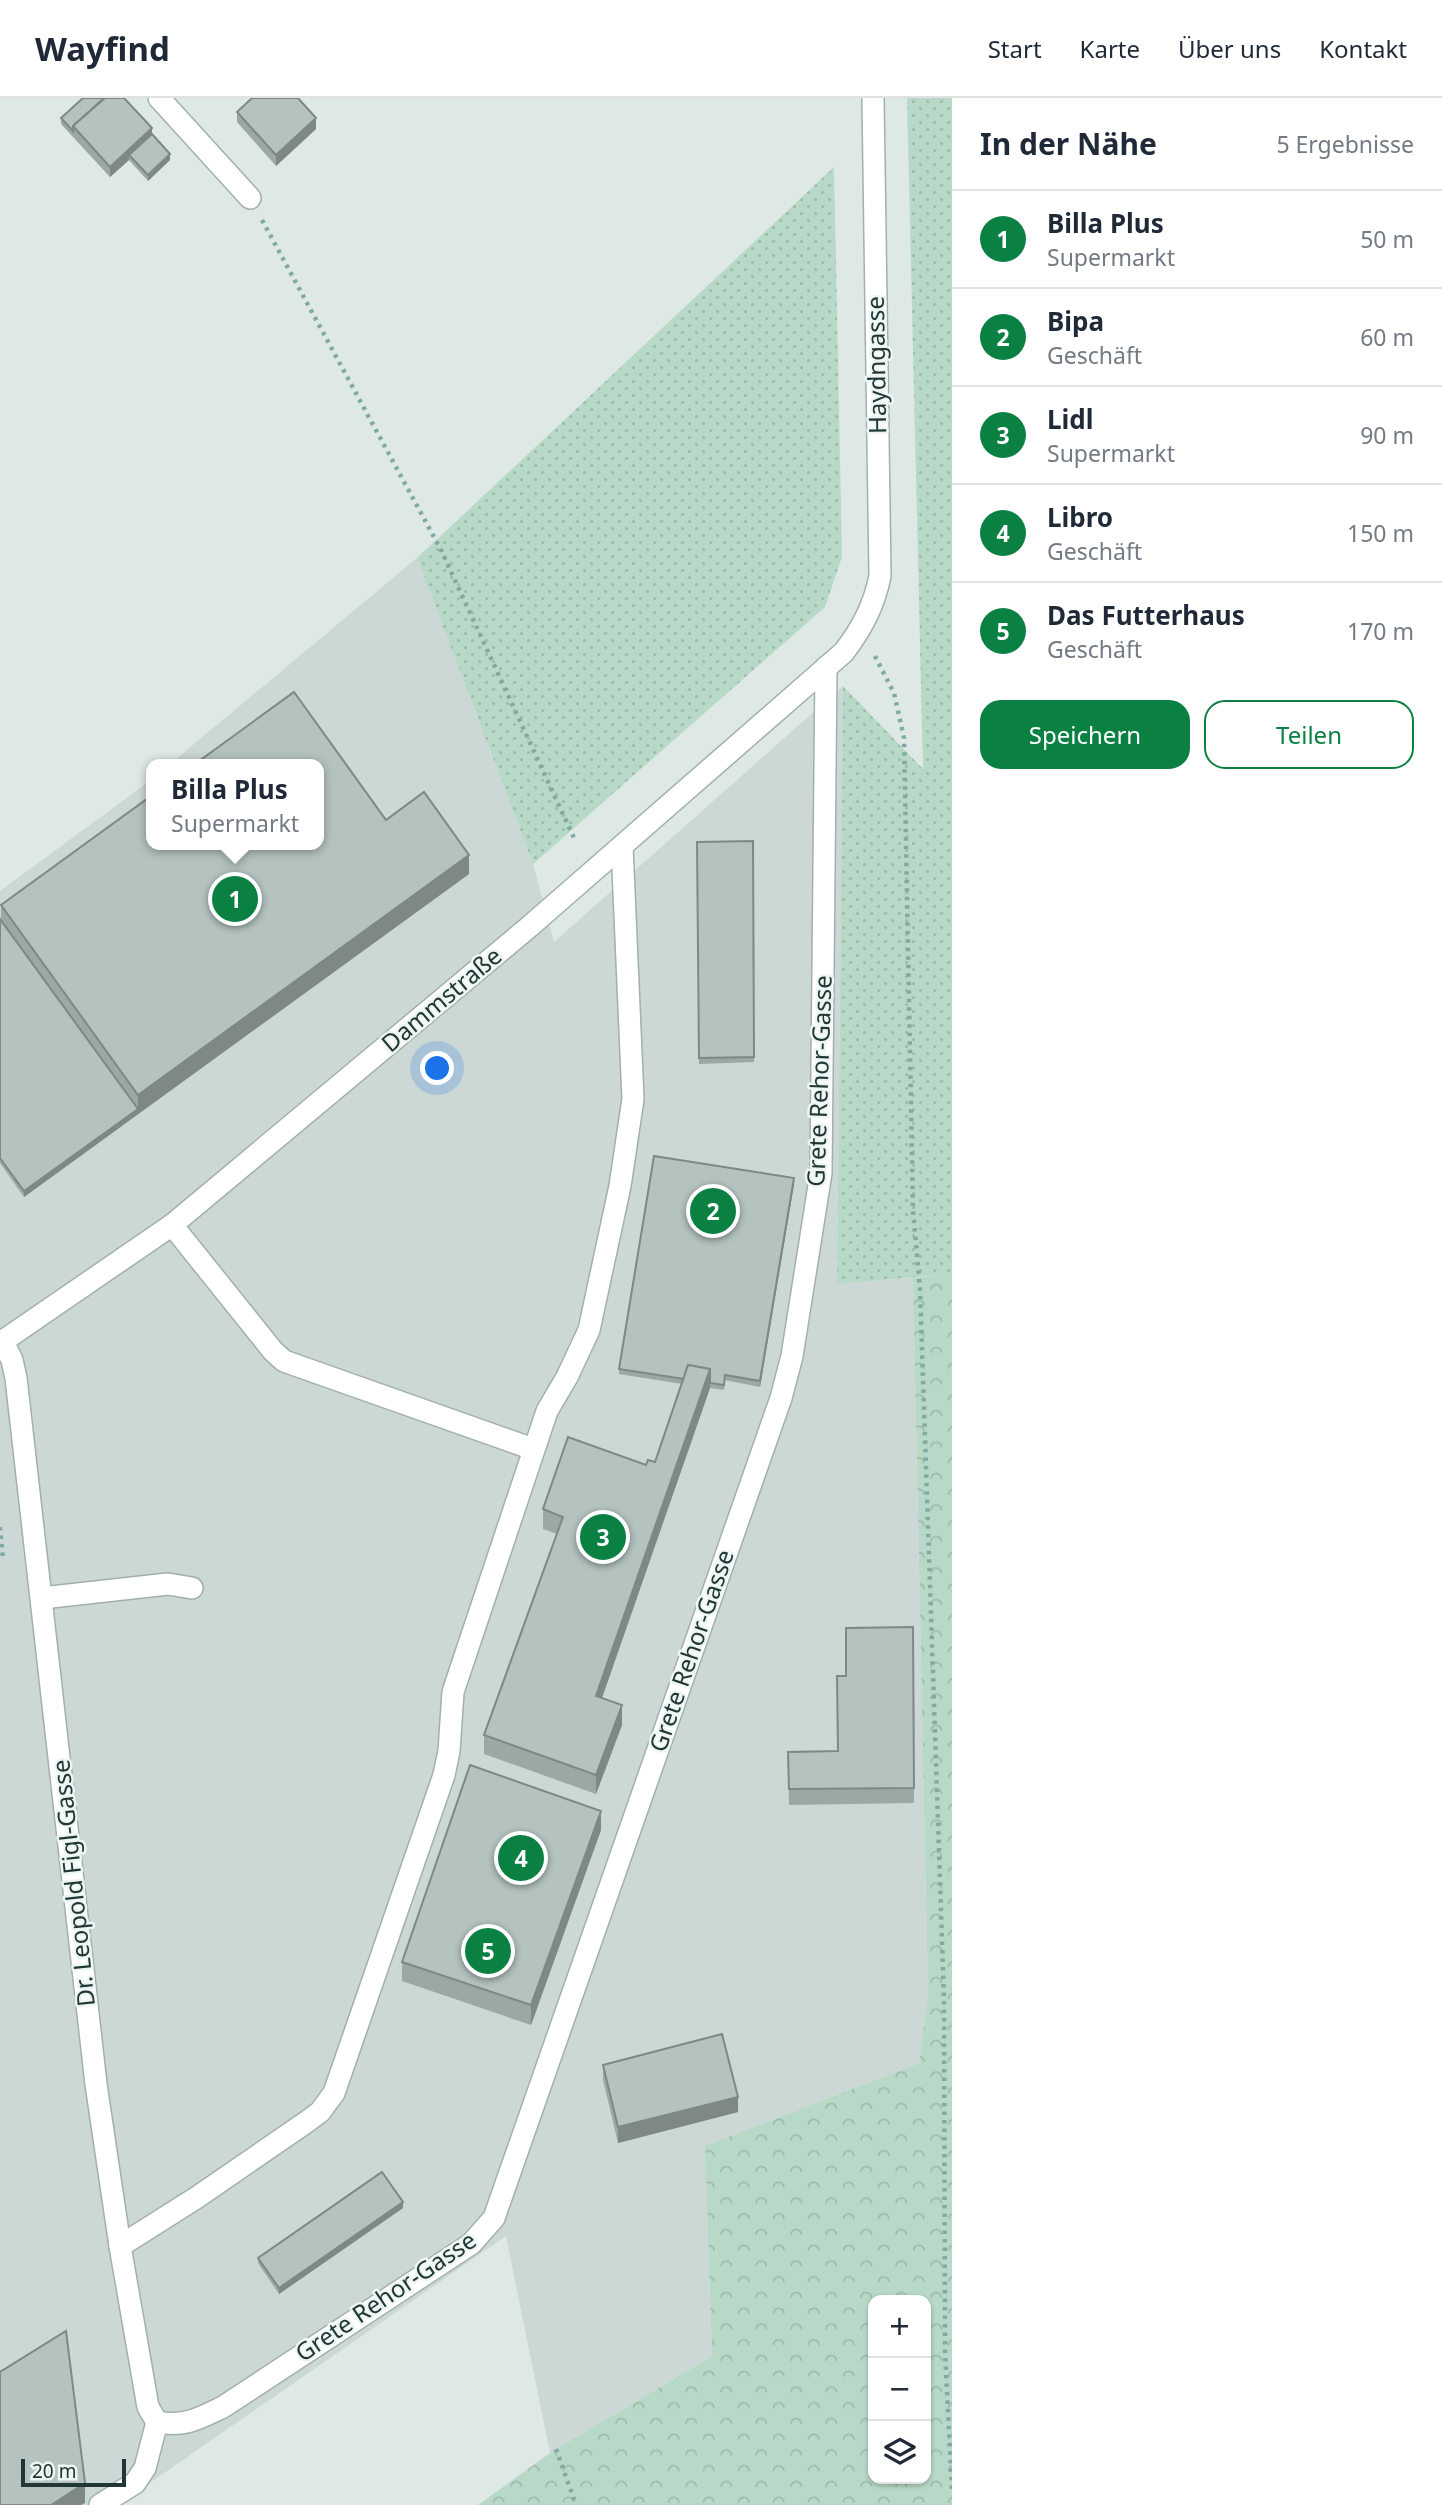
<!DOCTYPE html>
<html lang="de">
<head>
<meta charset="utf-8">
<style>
	body { margin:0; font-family:"Noto Sans",sans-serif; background:#f2f2f3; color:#1f2937 }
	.controls { position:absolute; right:21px; bottom:21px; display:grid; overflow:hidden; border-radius:14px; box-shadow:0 2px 5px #0004 }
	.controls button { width:63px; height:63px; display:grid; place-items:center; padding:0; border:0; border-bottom:2px solid #e0e1e3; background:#fff; color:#1f2937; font:35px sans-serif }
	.scale { position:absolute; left:21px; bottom:18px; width:105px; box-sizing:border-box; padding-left:7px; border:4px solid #213735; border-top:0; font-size:19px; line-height:24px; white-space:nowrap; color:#213735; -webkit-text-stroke:5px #eef6f3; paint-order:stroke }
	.you { position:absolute; left:438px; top:971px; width:24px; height:24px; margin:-18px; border:5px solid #fff; border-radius:50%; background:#1a73e8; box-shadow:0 0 0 10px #1a73e833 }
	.badge { display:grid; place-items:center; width:46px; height:46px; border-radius:50%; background:#0b8043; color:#fff; font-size:23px; font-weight:700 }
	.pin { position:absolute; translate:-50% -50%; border:4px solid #fff; box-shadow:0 2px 7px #0006 }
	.popup { position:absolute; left:146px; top:661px; width:178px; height:91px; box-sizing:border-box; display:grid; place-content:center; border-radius:14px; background:#fff; filter:drop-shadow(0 2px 5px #0005); font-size:23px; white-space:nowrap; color:#747a83 }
	.popup b { font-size:26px; color:#1f2937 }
	.popup::after { content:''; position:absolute; left:50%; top:100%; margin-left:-14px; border:14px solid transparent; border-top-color:#fff }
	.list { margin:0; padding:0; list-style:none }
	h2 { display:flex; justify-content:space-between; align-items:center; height:91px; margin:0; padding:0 28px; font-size:30px }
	h2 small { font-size:23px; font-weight:400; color:#747a83 }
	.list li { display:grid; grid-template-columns:46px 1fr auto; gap:21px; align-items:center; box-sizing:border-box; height:98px; padding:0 28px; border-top:2px solid #e0e1e3 }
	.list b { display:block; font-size:26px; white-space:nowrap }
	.list p { margin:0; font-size:23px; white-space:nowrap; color:#747a83 }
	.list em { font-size:23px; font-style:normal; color:#747a83 }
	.actions { display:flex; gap:14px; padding:21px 28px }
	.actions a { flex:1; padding:16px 0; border:2px solid #0b8043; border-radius:21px; text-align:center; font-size:24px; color:#0b8043 }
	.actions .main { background:#0b8043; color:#fff }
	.icon { flex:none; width:38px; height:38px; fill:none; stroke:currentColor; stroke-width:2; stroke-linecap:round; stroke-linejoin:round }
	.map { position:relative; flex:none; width:952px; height:2407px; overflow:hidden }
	header { display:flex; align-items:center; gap:42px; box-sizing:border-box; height:98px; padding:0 35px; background:#fff; border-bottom:2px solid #e0e1e3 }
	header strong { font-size:33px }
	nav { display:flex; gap:38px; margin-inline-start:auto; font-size:24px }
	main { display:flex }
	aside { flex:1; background:#fff }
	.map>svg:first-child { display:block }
</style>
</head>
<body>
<header>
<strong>Wayfind</strong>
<nav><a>Start</a><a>Karte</a><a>Über uns</a><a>Kontakt</a></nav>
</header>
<main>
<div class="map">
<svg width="952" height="2407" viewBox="0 0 952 2407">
	<defs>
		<pattern id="grass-dots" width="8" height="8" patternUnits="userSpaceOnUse" patternTransform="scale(1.75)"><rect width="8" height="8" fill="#b8d9c7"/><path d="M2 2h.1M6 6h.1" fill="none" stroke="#9ebbac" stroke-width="1.8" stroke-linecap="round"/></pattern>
		<pattern id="forest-crowns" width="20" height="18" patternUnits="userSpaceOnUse" patternTransform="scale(1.75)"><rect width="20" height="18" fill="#b8d9c7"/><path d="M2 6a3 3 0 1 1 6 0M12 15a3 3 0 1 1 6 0" fill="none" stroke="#9ebbac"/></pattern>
	</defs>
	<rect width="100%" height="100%" fill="#dee9e6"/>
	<path fill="#ccd8d5" d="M417 460 533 766 554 844 843 588 837 1185 913 1180 928 1897 919 1965 705 2048 712 2258 550 2355 506 2138 118 2407H0V793L151 682V747H319V666H170Z"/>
	<g fill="url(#grass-dots)">
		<path d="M907 0H952V1176L837 1186 843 588 923 671Z"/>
		<path d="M834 69 842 459 825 509 533 766 417 460Z"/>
	</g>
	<path fill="url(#forest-crowns)" fill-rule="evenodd" d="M952 1176V2407H478L550 2355 712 2258 705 2048 919 1965 928 1897 913 1180ZM873 2202H926V2381H873Z"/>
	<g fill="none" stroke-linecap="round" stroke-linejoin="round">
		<g stroke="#a2b0ad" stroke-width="24">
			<g id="minor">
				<path d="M159 0 250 100"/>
				<path d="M172 1127 273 1253 284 1263 533 1351"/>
				<path d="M3 1244 12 1262 16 1280 96 1986 120 2148 148 2309 157 2324"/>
				<path d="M0 1245 172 1127 529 829 844 554C862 530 874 508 880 478L873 0"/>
				<path d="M42 1500 168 1486 192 1490"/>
				<path d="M120 2148 196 2100 305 2025 320 2014 334 1995 444 1677 449 1653 453 1594 547 1313 567 1279 589 1232 620 1088 633 1001 622 748"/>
				<path d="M157 2324C185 2329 198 2321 223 2309L471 2146 494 2120 781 1300 792 1258 821 1075 826 569"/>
				<path d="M100 2407 135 2385 145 2370 157 2324"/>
			</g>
		</g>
		<g stroke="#81aaa5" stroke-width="4.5" stroke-dasharray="3.5 5" stroke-linecap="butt">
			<path d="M262 122 441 452 574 740"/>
			<path d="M875 558 894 595 904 640 913 1112 920 1191 944 1901 945 2254 952 2392"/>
			<path d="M0 1429 3 1461"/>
			<path d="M556 2351 576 2407"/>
		</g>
		<use href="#minor" stroke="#fff" stroke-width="21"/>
	</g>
	<g fill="#9ba8a4">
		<path d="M237 14 316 31 276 68 237 24Z"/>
		<path d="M61 20 152 36 170 62 148 83 129 62 110 79 61 26Z"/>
		<path d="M386 722 469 776 24 1099 0 1065 1 807Z"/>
		<path d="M753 743 754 964 699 966 697 744Z"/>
		<path d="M794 1086 760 1289 725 1282 724 1292 710 1290 602 1600 622 1627 596 1696 484 1656V1637L557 1436 543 1431V1411L646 1367 655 1364 682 1286 619 1276V1271Z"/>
		<path d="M913 1529 914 1705 789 1707 788 1654 837 1653 846 1578Z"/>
		<path d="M601 1732 531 1927 402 1883V1864Z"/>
		<path d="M603 1967 738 2014 618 2045 603 1982Z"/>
		<path d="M403 2110 279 2196 258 2165V2160Z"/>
	</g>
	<g fill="#7e8886">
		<path d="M316 20V31L276 68V57Z"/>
		<path d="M152 30V41L129 57V62L110 79V69Z"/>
		<path d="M170 56V62L148 83V77Z"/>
		<path d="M469 757V776L24 1099V1093L138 1011V997Z"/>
		<path d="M794 1080V1086L760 1289V1283Z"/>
		<path d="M710 1271V1290L596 1617V1598Z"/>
		<path d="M622 1607V1627L596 1696V1677Z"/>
		<path d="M601 1713V1732L531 1927V1907Z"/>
		<path d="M738 1999V2014L618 2045V2029Z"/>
		<path d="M403 2104V2110L279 2196V2190Z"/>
		<path d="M85 2385V2405L81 2407H51Z"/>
	</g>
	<g fill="#b4c3bf" stroke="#7e8886" stroke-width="2">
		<path d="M83 0H104L73 28V33L61 20Z"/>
		<path d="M105 0H124L152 30 110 69 73 28Z"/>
		<path d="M252 0H298L316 20 276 57 237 14Z"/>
		<path d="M152 36 170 56 148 77 129 57Z"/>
		<path d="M294 594 386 722 424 694 469 757 138 997 1 807 151 698V747H319V666H195Z"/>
		<path d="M753 743 754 959 699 960 697 744Z"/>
		<path d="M0 821 138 1011 24 1093 0 1060Z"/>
		<path d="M654 1058 794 1080 760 1283 725 1277 724 1287 710 1285V1271L688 1267 684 1281 619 1271Z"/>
		<path d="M688 1267 710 1271 596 1598 622 1607 596 1677 484 1637 563 1419 543 1411 568 1339 646 1367 648 1362 655 1364Z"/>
		<path d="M913 1529 914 1690 789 1691 788 1654 838 1653 837 1578H846V1530Z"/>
		<path d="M470 1667 601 1713 531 1907 402 1864Z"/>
		<path d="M722 1936 738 1999 618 2029 603 1967Z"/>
		<path d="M382 2074 403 2104 279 2190 258 2160Z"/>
		<path d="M66 2233 85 2385 51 2407H0V2274Z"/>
	</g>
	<g text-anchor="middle" stroke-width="5" stroke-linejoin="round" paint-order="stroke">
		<g font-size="24" fill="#213735" stroke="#eef6f3">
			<text transform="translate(877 267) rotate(-91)" y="8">Haydngasse</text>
			<text transform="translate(442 902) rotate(-40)" y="8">Dammstraße</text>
			<text transform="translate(820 983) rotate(-88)" y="8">Grete Rehor-Gasse</text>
			<text transform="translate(692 1553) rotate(-71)" y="8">Grete Rehor-Gasse</text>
			<text transform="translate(74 1785) rotate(-96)" y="8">Dr. Leopold Figl-Gasse</text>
			<text transform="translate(386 2199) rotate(-34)" y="8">Grete Rehor-Gasse</text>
		</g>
	</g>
</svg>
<div class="controls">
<button>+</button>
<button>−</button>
<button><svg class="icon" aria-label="layers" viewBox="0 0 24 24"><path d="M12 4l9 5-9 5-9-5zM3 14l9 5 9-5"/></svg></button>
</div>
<div class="scale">20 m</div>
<div class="you"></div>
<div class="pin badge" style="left:235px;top:801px">1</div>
<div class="popup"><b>Billa Plus</b>Supermarkt</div>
<div class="pin badge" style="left:713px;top:1113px">2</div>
<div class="pin badge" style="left:603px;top:1439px">3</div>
<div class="pin badge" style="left:521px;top:1760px">4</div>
<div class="pin badge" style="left:488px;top:1853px">5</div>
</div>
<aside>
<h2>In der Nähe<small>5 Ergebnisse</small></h2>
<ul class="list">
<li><span class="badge">1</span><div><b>Billa Plus</b><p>Supermarkt</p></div><em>50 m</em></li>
<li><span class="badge">2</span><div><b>Bipa</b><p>Geschäft</p></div><em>60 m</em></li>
<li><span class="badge">3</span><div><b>Lidl</b><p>Supermarkt</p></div><em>90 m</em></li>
<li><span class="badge">4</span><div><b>Libro</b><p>Geschäft</p></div><em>150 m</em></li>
<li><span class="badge">5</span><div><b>Das Futterhaus</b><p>Geschäft</p></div><em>170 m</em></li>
</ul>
<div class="actions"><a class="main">Speichern</a><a>Teilen</a></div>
</aside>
</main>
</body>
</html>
